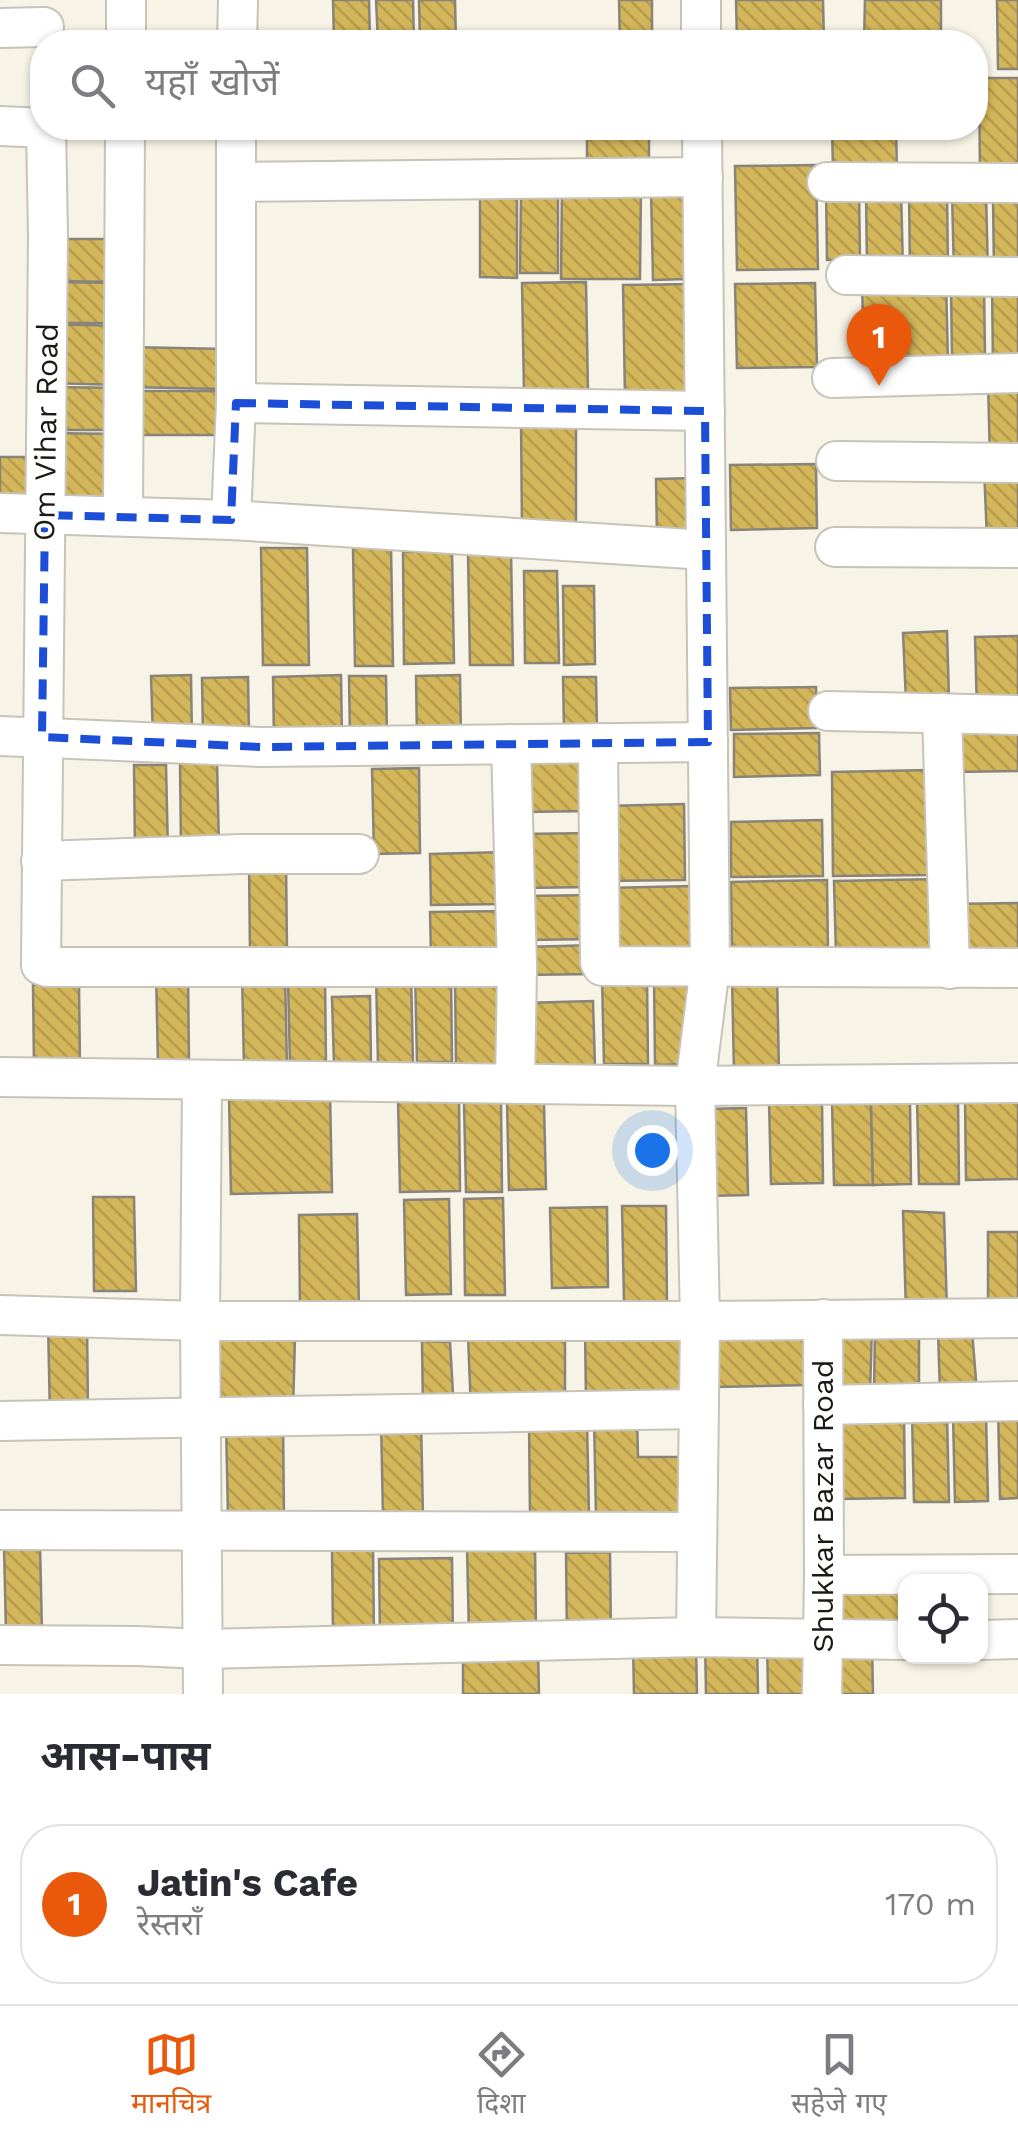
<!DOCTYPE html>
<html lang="hi">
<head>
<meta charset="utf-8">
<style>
	body { margin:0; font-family:"Work Sans","Noto Sans Devanagari",sans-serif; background:#f7f7f7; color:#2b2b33 }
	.controls { position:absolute; right:30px; bottom:30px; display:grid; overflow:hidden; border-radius:20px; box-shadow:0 2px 8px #0004 }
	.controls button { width:90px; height:90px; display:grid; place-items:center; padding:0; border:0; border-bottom:2px solid #e1e1e2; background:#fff; color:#2b2b33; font:50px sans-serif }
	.you { position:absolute; left:652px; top:1150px; width:35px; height:35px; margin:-25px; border:8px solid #fff; border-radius:50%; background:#1a73e8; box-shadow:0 0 0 15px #1a73e833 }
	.badge { display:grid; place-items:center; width:65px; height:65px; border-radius:50%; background:#ea580c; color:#fff; font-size:32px; font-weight:700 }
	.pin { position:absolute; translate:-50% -82px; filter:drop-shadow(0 2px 5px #0008) }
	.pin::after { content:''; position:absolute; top:52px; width:35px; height:30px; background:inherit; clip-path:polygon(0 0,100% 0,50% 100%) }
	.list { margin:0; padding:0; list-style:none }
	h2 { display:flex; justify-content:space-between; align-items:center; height:130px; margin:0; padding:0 40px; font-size:42px }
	h2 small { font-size:32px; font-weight:400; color:#7c7c81 }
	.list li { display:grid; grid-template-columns:65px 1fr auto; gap:30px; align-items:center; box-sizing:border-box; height:160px; margin:0 20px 20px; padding:0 20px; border:2px solid #e1e1e2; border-radius:40px }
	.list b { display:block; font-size:38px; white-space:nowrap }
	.list p { margin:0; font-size:32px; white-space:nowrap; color:#7c7c81 }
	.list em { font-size:32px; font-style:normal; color:#7c7c81 }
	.icon { flex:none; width:55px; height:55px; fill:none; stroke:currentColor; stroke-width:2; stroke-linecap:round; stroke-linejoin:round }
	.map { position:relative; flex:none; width:1018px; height:1694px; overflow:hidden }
	.search { position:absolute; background:#fff; box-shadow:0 2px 8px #0004; left:30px; right:30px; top:30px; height:110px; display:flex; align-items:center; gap:25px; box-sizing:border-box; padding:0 35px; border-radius:40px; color:#7c7c81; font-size:38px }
	.sheet { height:310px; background:#fff }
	nav { display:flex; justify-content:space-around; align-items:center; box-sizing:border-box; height:140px; border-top:2px solid #e1e1e2; background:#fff; font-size:28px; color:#7c7c81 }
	nav a { display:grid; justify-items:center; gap:5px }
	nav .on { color:#ea580c }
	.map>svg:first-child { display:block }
</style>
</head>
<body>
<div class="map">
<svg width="1018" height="1694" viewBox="0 0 1018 1694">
	<defs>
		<pattern id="building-back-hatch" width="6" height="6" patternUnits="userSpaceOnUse" patternTransform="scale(2.5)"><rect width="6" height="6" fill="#d4b65a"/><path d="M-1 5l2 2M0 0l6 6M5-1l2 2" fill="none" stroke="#b59c4d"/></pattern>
	</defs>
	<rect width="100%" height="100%" fill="#f7f3e6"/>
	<g fill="url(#building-back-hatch)" stroke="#888479" stroke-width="2.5">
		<path d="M333 0H369L370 42H334Z"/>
		<path d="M376 0H413L414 42H378Z"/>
		<path d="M419 0H455L456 42H420Z"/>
		<path d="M619 0H652V42H620Z"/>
		<path d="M736 0H823L824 42H737Z"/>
		<path d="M865 0H941V42H864Z"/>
		<path d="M997 0H1018V69H998Z"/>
		<path d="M979 78H1018V173H980Z"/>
		<rect x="587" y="128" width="62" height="32"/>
		<path d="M832 128H896L897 168 833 169Z"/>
		<path d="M816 165 818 269 737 270 735 166Z"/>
		<path d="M562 186 641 187 640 279H561Z"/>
		<path d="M826 188H859L860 260H827Z"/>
		<path d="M901 189 903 270 867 271 866 190Z"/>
		<path d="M947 189 948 272 910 273 909 190Z"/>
		<path d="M651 190H685L687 279 653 280Z"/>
		<path d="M480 192H517V278L480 277Z"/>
		<path d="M986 192 988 274H954L952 193Z"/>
		<path d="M521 197H558V273H520Z"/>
		<path d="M993 199H1018V272H994Z"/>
		<path d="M50 239H124V282L50 281Z"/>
		<path d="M946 280 948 363 864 365 862 281Z"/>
		<path d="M50 282 122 283V323H49Z"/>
		<path d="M586 282 588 391 524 392 522 283Z"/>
		<path d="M815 283 817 367 737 368 735 284Z"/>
		<path d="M694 284 696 395 625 397 623 285Z"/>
		<path d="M951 285H984L985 358 952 359Z"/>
		<path d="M992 285H1018V366L993 367Z"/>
		<path d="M48 324 121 326 120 385 47 383Z"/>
		<path d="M127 347 226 349 224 389 126 387Z"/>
		<path d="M988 381H1018V460H990Z"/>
		<path d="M52 387 122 388V430H52Z"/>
		<rect x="131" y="391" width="88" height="44"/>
		<path d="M576 418V532H522L521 419Z"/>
		<path d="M48 433 121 434 119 506 46 505Z"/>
		<path d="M0 457H27L26 503H0Z"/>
		<path d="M816 464 817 528 731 530 730 465Z"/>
		<path d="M1018 467V538L987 539 984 468Z"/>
		<path d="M694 478 695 537H657L656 479Z"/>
		<path d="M391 546 393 666H355L353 547Z"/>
		<path d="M261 548H307L309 665H263Z"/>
		<path d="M452 551 454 663 404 664 403 552Z"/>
		<path d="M511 552 513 665H470L468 553Z"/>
		<path d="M524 571H557L559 663H525Z"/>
		<path d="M563 586H594L595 664 564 665Z"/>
		<path d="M947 631 949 699 906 701 903 633Z"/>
		<path d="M1018 636V711L977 712 975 637Z"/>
		<path d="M191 675 192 738H153L151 676Z"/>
		<path d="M341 675 342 739 274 740 273 677Z"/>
		<path d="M460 675 461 738H417L416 676Z"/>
		<path d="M349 676H386L387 737 350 738Z"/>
		<path d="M248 677 249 734 203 735 202 678Z"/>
		<path d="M563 677H596L597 729H564Z"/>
		<path d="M816 687 817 728 731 730 730 688Z"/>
		<path d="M1018 727V771L953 772V728Z"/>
		<path d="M819 733 820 775 734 777V734Z"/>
		<path d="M591 754 592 811 523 812 522 755Z"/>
		<path d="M217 761 219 848 181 849 180 762Z"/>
		<path d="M134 765H166L168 852H135Z"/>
		<path d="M419 768 420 853 374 854 372 769Z"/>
		<path d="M929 770 931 875 833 876 832 772Z"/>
		<path d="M684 804 685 880 608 881 607 806Z"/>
		<path d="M822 820 823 876 731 877V822Z"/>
		<path d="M593 833 594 887 521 888 520 834Z"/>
		<path d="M505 852 506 904 431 905 430 854Z"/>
		<path d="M286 860 287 953 250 954 249 861Z"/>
		<path d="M938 879 939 954 836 955 834 881Z"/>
		<path d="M827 880 828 951 732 952 731 882Z"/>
		<path d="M691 886 692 953 607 955 606 888Z"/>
		<path d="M594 895 595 939 526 940 525 896Z"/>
		<path d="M1018 903V953L952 954 951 904Z"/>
		<path d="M507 911V953L431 955 430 912Z"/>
		<path d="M595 945V974L524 975 523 947Z"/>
		<path d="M188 971 189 1064H158L156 972Z"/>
		<path d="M451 971 452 1062H417L415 972Z"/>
		<path d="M285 972 287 1067 244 1068 242 973Z"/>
		<path d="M411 973 413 1063 378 1064 376 974Z"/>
		<path d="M654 976H694L696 1064 655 1065Z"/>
		<path d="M777 976 779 1072 734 1073 732 977Z"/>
		<path d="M499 977 501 1067 456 1068 455 978Z"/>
		<path d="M647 977 648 1064H604L602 978Z"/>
		<path d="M325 978 326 1064 290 1065 288 979Z"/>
		<path d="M79 984 80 1068 34 1069 33 985Z"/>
		<path d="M370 996 371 1064 334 1065 332 997Z"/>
		<path d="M593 1001 595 1067 525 1068 523 1003Z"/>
		<path d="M330 1093 332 1192 231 1194 229 1095Z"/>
		<path d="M1018 1097V1179L966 1180 965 1098Z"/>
		<path d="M459 1099 460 1191 400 1192 398 1100Z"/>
		<path d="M822 1099 823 1183 771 1184 769 1100Z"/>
		<path d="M958 1099 959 1184H919L917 1100Z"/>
		<path d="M871 1101 873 1185H834L832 1102Z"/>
		<path d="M464 1102H501L502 1192H466Z"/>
		<path d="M910 1102 911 1184 873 1185 871 1103Z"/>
		<path d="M507 1103H544L546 1189 509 1190Z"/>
		<path d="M746 1108 748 1195 708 1196 706 1109Z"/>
		<path d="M93 1197H134L136 1291H94Z"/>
		<path d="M503 1198 505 1295H465L464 1199Z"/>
		<path d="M449 1199 451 1294 406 1295 404 1200Z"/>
		<path d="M622 1206H666L667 1302H624Z"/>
		<path d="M607 1207 608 1287 552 1288 550 1208Z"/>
		<path d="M903 1211 944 1213 947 1311 906 1312Z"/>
		<path d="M357 1214 359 1308 300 1309 299 1215Z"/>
		<rect x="988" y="1232" width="30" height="70"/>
		<path d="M87 1321 88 1415H50L48 1322Z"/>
		<path d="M808 1323 809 1385 717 1387 716 1324Z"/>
		<path d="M686 1325 688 1402 586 1403 585 1327Z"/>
		<path d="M826 1326 872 1327 870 1393 828 1395Z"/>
		<path d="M875 1328H919V1392H874Z"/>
		<path d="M219 1331 295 1337 293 1412 221 1416Z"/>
		<path d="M938 1331H972L977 1392H940Z"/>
		<path d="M565 1332V1407L471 1410 468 1336Z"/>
		<path d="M422 1341 450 1342 454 1411 423 1412Z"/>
		<path d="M1018 1406V1498L1000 1499 998 1407Z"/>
		<path d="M904 1413 905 1498 836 1499 835 1414Z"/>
		<path d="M947 1415 949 1502H914L912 1416Z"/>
		<path d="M953 1415H986L988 1501 955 1502Z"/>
		<path d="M594 1416H637L638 1457H687L688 1515 596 1517Z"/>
		<path d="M283 1419 284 1517 228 1518 226 1422Z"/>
		<path d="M421 1419 423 1517H383L381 1420Z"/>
		<path d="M587 1420 589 1515 530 1516 529 1421Z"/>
		<path d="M40 1545 42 1632 6 1633 4 1546Z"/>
		<path d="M535 1545 536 1634 469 1635 467 1546Z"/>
		<path d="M373 1547 374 1638 333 1639 332 1548Z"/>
		<path d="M610 1552 611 1639 567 1640 566 1553Z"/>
		<path d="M452 1558 453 1638 380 1639 379 1559Z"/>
		<path d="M906 1584V1635L837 1636 836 1585Z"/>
		<path d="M757 1640 758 1694H706L705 1641Z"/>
		<path d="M814 1640 815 1694H768L767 1641Z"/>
		<path d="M872 1643 873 1694H835L834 1644Z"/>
		<path d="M696 1644 697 1694H634L633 1645Z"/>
		<path d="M538 1649 539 1694H463V1650Z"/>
	</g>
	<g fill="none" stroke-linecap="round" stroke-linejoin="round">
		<g stroke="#c7c3b6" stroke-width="42">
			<g id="minor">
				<path d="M701 0V42"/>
				<path d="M0 28 44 27"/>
				<path d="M126 42V0"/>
				<path d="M237 42 238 0"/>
				<path d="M0 126 46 128"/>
				<path d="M46 128 48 235 41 965 47 967H517"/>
				<path d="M237 182 703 177"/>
				<path d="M827 182 1018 183"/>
				<path d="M846 275 1018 277"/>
				<path d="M832 378 1018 373"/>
				<path d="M236 403 705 411"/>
				<path d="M836 461 1018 463"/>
				<path d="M0 513 231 520 706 550"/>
				<path d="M123 516 125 128"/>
				<path d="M231 520 236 403V128"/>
				<path d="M835 547 1018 548"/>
				<path d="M828 711 1018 715"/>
				<path d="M942 713 950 969"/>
				<path d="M0 736 261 747 708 742"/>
				<path d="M598 743 600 962 602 966 1018 968"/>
				<path d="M511 744 517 967 515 1084"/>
				<path d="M41 861 242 854H359"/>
				<path d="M0 1077 690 1086 1018 1083"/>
				<path d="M202 1081 200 1321 203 1694"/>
				<path d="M0 1315 200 1321H700L1018 1318"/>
				<path d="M823 1405 1018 1401"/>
				<path d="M0 1421 697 1409"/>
				<path d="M0 1530 697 1532"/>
				<path d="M824 1575 1018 1574"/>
				<path d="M696 1637 700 1321 695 1086 710 967 702 128"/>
				<path d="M980 1640 1018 1639"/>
				<path d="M0 1645 137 1646 203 1649 696 1637 906 1640"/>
				<path d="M822 1694 824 1575 823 1319"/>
			</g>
		</g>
		<use href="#minor" stroke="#fff" stroke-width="38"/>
	</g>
	<path fill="none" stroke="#1d4ed8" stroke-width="8" stroke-dasharray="20 12" stroke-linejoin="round" d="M236 403 705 411 708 742 261 747 42 737 45 515 231 520Z"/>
	<g text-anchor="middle" stroke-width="8" stroke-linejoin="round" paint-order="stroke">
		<g font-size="30" fill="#1b1915" stroke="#fff">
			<text transform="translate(46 432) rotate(-89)" y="10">Om Vihar Road</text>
			<text transform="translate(823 1506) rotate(-90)" y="10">Shukkar Bazar Road</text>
		</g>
	</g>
</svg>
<div class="controls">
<button><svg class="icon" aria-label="locate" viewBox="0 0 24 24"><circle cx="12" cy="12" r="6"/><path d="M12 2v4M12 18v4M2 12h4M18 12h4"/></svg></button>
</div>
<div class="you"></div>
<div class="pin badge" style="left:879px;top:386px">1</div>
<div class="search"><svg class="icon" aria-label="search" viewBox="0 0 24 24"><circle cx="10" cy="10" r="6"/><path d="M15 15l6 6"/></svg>यहाँ खोजें</div>
</div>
<section class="sheet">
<h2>आस-पास<small></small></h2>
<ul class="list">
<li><span class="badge">1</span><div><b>Jatin's Cafe</b><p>रेस्तराँ</p></div><em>170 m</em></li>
</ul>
</section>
<nav>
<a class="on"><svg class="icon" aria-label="map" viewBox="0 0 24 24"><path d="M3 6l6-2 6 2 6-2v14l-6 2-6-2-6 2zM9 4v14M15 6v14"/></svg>मानचित्र</a>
<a><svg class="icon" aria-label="directions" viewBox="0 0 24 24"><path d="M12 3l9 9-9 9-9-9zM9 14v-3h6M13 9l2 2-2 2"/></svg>दिशा</a>
<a><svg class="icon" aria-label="saved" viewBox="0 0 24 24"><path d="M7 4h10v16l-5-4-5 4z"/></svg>सहेजे गए</a>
</nav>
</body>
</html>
